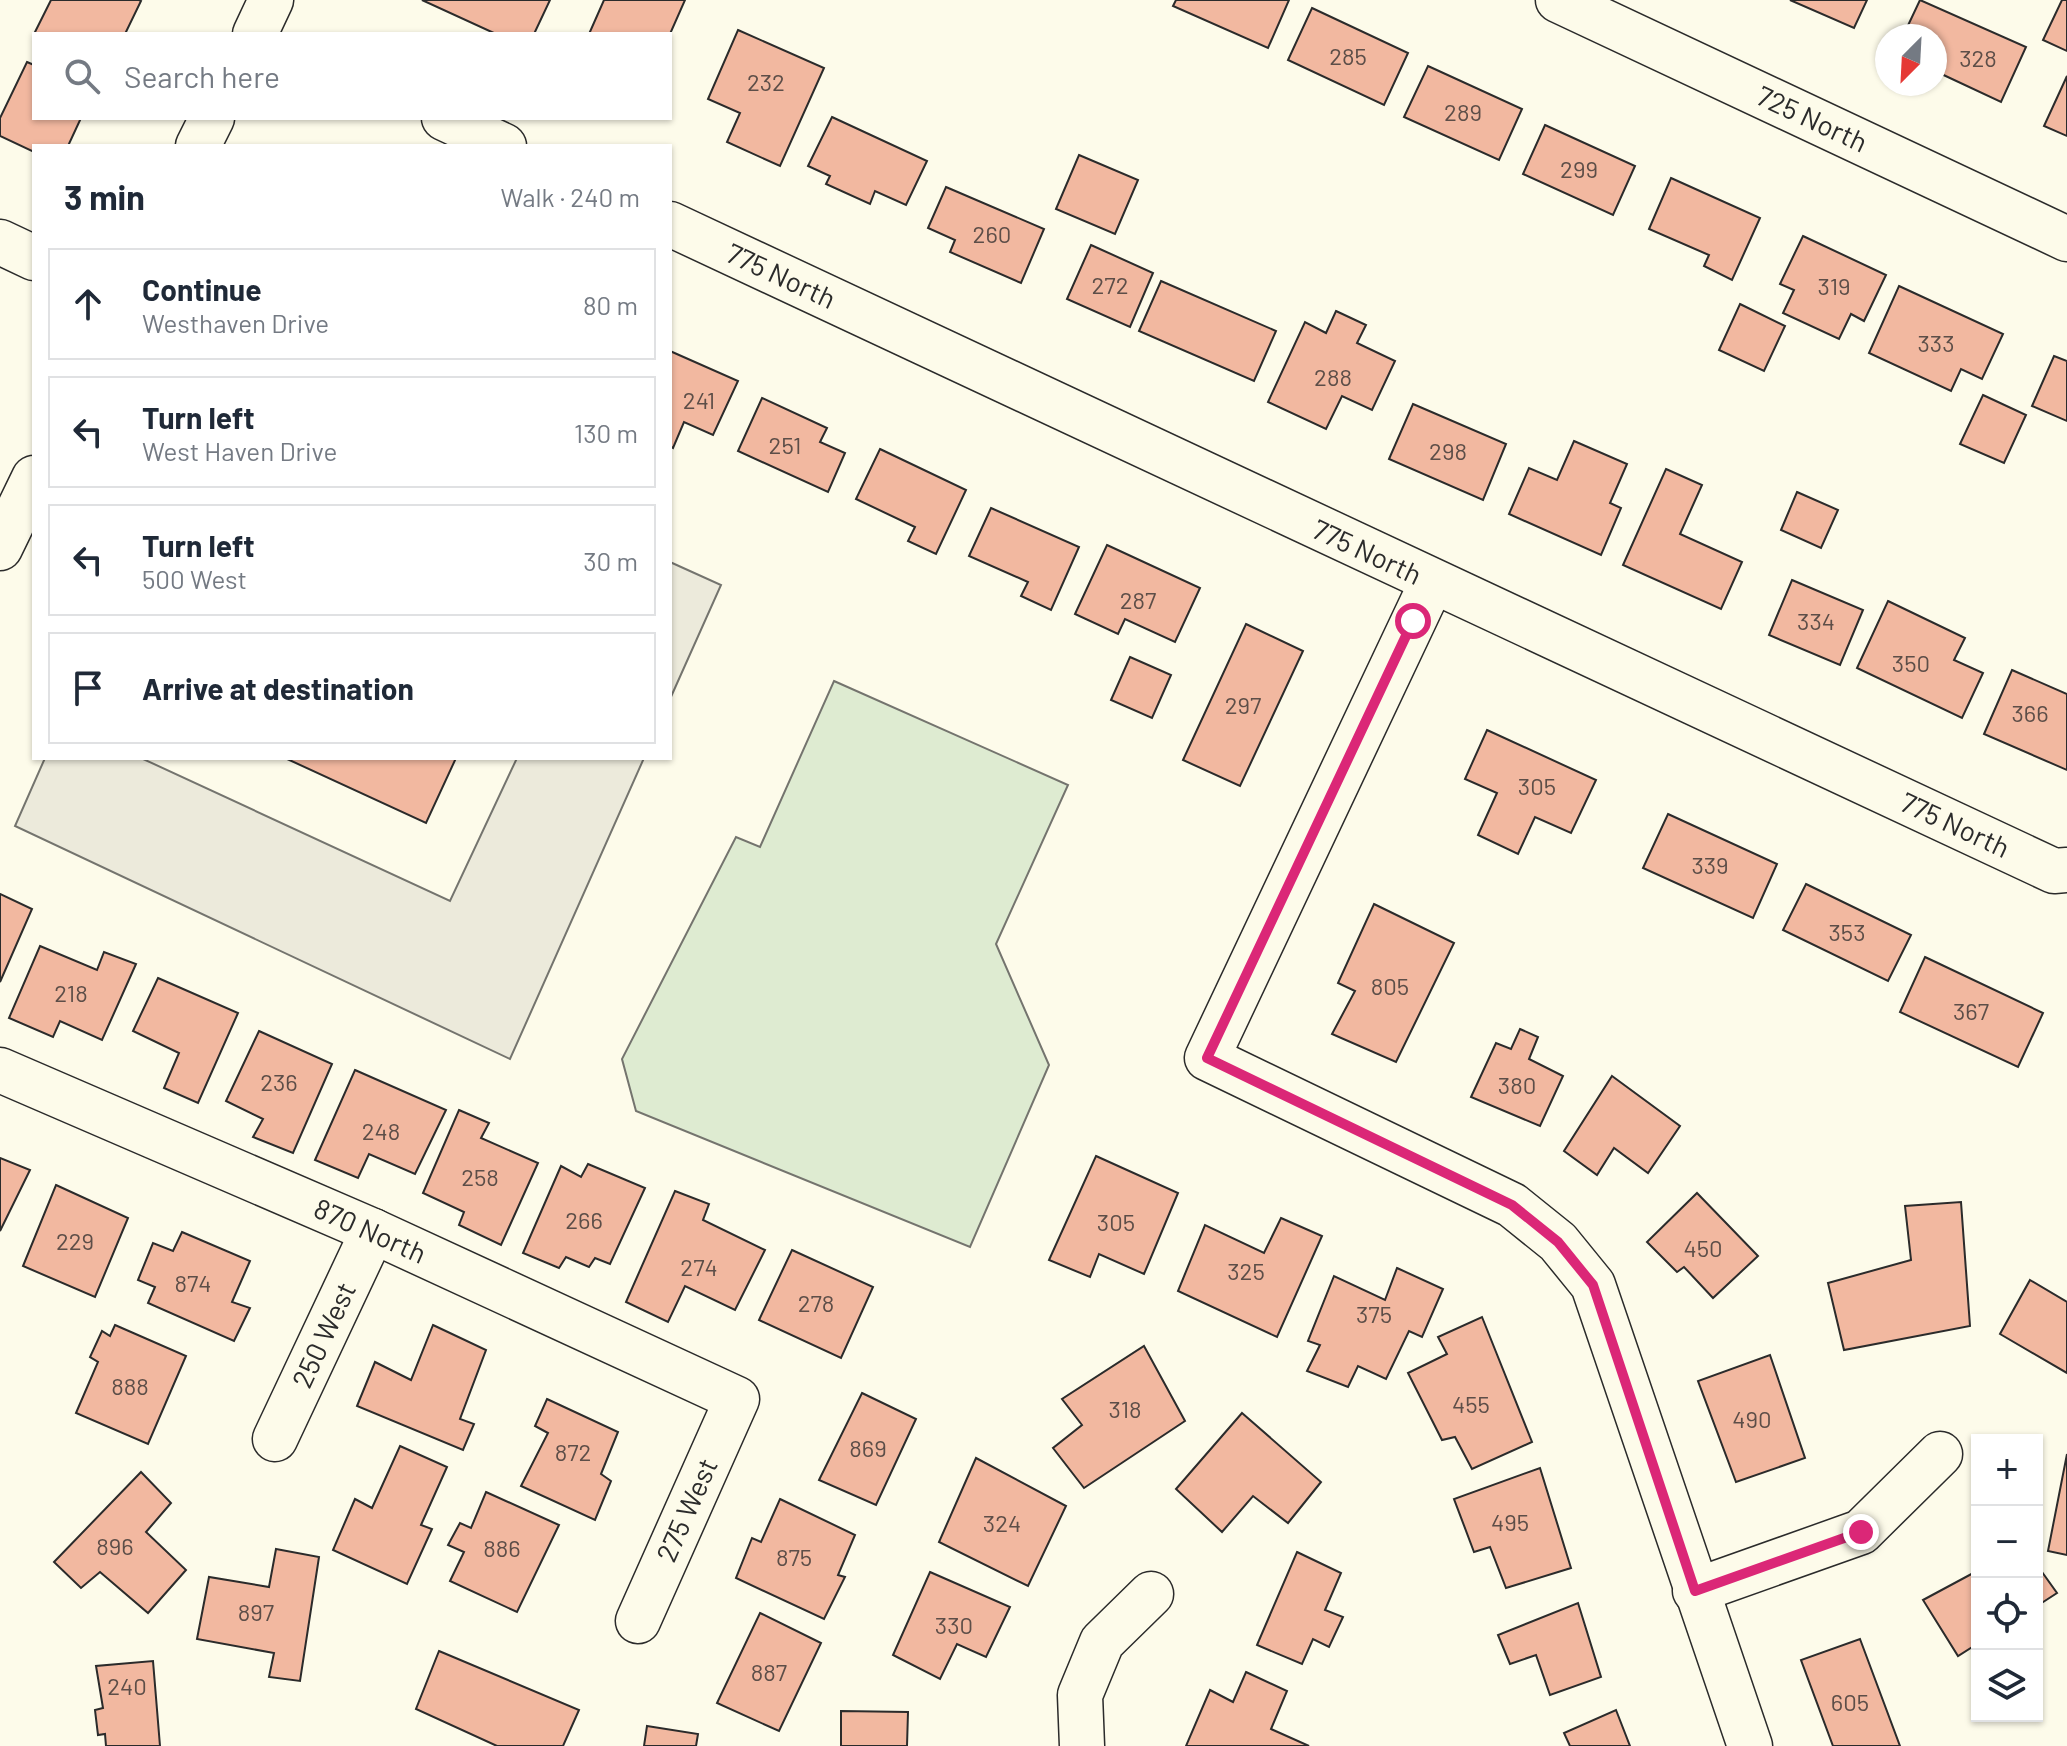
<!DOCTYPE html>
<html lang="en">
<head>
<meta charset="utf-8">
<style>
	body { margin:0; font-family:Barlow,sans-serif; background:#f6f6f7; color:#1f2937 }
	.controls { position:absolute; right:24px; bottom:24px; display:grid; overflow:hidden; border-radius:0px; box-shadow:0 2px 6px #0004 }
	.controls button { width:72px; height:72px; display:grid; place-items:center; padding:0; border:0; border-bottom:2px solid #e0e1e3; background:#fff; color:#1f2937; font:40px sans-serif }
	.compass { position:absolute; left:1875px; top:24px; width:72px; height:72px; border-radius:50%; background:#fff; box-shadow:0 2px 6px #0004; rotate:204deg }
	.stop { position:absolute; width:24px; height:24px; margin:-18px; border:6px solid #db2777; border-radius:50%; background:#fff }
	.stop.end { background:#db2777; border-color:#fff; box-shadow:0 2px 8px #0008 }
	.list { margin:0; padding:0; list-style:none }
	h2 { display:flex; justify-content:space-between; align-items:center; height:104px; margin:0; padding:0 32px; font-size:34px }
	h2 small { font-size:26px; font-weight:400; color:#747a83 }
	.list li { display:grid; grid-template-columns:52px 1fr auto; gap:24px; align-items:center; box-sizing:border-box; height:112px; margin:0 16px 16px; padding:0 16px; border:2px solid #e0e1e3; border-radius:0px }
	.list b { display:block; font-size:30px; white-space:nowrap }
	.list p { margin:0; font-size:26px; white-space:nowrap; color:#747a83 }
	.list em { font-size:26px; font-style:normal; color:#747a83 }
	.icon { flex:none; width:44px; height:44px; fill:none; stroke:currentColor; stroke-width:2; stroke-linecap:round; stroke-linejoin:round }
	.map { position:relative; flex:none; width:2067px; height:1746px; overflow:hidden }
	.search { position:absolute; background:#fff; box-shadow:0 2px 6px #0004; left:32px; top:32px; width:640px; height:88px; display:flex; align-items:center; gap:20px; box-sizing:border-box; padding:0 28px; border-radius:0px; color:#747a83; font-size:30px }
	.panel { position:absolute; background:#fff; box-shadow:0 2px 6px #0004; left:32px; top:144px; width:640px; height:616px; border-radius:0px }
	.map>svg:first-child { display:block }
</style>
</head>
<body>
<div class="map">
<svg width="2067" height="1746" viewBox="0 0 2067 1746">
	<rect width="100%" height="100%" fill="#fdfbea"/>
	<path fill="#deebd1" stroke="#74746e" stroke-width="2" d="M834 681 1068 785 996 944 1049 1065 970 1247 636 1111 622 1059 736 837 760 847Z"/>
	<g fill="#eceadb" stroke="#74746e" stroke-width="2">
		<path d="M670 562 721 585 670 699Z"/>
		<path d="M45 758H141L450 901 517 758H644L510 1059 15 826Z"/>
	</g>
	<g fill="#f2b8a0" stroke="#2b2b2b" stroke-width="2">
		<path d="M51 0H139L141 1 125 34H34Z"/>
		<path d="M422 0H550L534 34H496Z"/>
		<path d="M604 0H685L670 34H589Z"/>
		<path d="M1176 0H1289L1268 48 1173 6Z"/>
		<path d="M1790 0H1867L1854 28Z"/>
		<path d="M1920 0 2026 47 2001 102 1935 71V36H1903Z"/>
		<path d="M2062 0H2067V51L2043 40Z"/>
		<path d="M1312 8 1408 53 1384 105 1288 60Z"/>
		<path d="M738 30 824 68 780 166 727 142 740 113 708 99Z"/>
		<path d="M27 62 34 65V118H81L68 146H34V152L0 136V118Z"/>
		<path d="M1428 66 1522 109 1499 160 1404 117Z"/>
		<path d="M2067 76V136L2044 126Z"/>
		<path d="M832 117 927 161 906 205 875 191 870 204 826 184 830 176 808 166Z"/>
		<path d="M1545 125 1635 166 1613 215 1523 174Z"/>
		<path d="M1079 155 1138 180 1115 234 1056 209Z"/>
		<path d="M1671 178 1760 218 1732 280 1704 266 1709 255 1649 229Z"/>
		<path d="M946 187 1044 229 1021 283 950 252 955 240 928 228Z"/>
		<path d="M1803 236 1886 275 1864 321 1851 314 1839 339 1783 313 1794 290 1780 284Z"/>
		<path d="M1091 245 1153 273 1130 327 1067 299Z"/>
		<path d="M1161 281 1276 331 1254 381 1139 331Z"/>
		<path d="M1899 286 2003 334 1982 379 1961 369 1951 391 1869 353Z"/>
		<path d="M1740 304 1785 326 1764 371 1719 350Z"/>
		<path d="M1336 311 1366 325 1357 343 1395 361 1372 410 1342 396 1326 429 1268 402 1305 322 1326 333Z"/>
		<path d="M670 351 738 381 713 435 684 422 673 448 670 446Z"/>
		<path d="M2054 356 2067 361V421L2032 406Z"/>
		<path d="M1983 395 2026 415 2004 463 1960 444Z"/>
		<path d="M762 398 827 428 820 442 845 453 828 492 738 451Z"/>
		<path d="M1413 404 1506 444 1483 500 1389 459Z"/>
		<path d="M1574 441 1627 464 1610 503 1621 508 1601 555 1509 514 1529 468 1557 480Z"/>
		<path d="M880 449 966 490 936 554 908 541 915 527 856 499Z"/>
		<path d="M1666 469 1702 485 1680 534 1742 562 1721 609 1623 565Z"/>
		<path d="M1797 492 1838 510 1821 548 1781 530Z"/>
		<path d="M991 508 1079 547 1051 610 1021 596 1028 582 969 556Z"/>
		<path d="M1107 545 1200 588 1175 642 1125 619 1118 634 1075 614Z"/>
		<path d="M1792 580 1863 610 1840 665 1769 635Z"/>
		<path d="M1888 601 1965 638 1954 660 1983 673 1962 718 1857 668Z"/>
		<path d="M1246 624 1303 651 1240 786 1183 760Z"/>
		<path d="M1130 657 1171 675 1152 718 1111 700Z"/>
		<path d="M2012 670 2067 694V770L1984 734Z"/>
		<path d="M1487 730 1596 780 1571 833 1535 817 1518 854 1478 835 1497 793 1465 779Z"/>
		<path d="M285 758H456L426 823Z"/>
		<path d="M1668 814 1777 864 1753 918 1643 868Z"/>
		<path d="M1806 884 1911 935 1888 981 1783 930Z"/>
		<path d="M0 894 32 909 0 982Z"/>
		<path d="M1374 904 1454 943 1396 1062 1332 1034 1355 991 1338 983Z"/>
		<path d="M40 946 97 970 104 952 136 964 102 1040 60 1021 53 1037 9 1018Z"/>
		<path d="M1925 957 2043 1013 2018 1067 1900 1012Z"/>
		<path d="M158 978 238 1013 198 1103 164 1088 179 1053 133 1031Z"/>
		<path d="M1520 1029 1538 1037 1529 1059 1563 1076 1540 1126 1471 1097 1496 1043 1511 1049Z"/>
		<path d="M259 1031 332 1064 293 1153 253 1137 263 1119 226 1101Z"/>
		<path d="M355 1070 446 1110 415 1174 369 1154 358 1178 315 1160Z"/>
		<path d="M1612 1076 1680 1126 1648 1173 1614 1148 1597 1175 1564 1151Z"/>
		<path d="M459 1110 489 1123 481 1138 538 1163 501 1245 459 1225 464 1212 423 1193Z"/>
		<path d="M1096 1156 1178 1193 1144 1274 1099 1254 1090 1277 1049 1260Z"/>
		<path d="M0 1158 30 1170 0 1231Z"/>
		<path d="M588 1164 645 1188 610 1264 595 1258 589 1267 566 1257 559 1268 523 1253 561 1166 581 1177Z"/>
		<path d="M56 1185 128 1218 95 1297 23 1266Z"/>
		<path d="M675 1191 709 1204 703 1220 765 1250 735 1310 685 1286 668 1322 626 1302Z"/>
		<path d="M1697 1193 1758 1256 1713 1298 1684 1267 1677 1272 1647 1242Z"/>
		<path d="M1961 1202 1970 1326 1844 1350 1828 1283 1911 1260 1905 1206Z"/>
		<path d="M1281 1218 1322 1236 1277 1337 1178 1291 1205 1225 1264 1253Z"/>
		<path d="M182 1232 250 1261 232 1302 250 1308 234 1341 148 1303 155 1287 138 1280 153 1243 173 1251Z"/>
		<path d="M792 1250 873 1287 841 1358 759 1320Z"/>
		<path d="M1397 1268 1443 1289 1422 1337 1409 1331 1386 1379 1358 1366 1348 1387 1307 1371 1320 1345 1308 1341 1334 1276 1385 1300Z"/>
		<path d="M2030 1280 2067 1302V1373L2000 1334Z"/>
		<path d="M1482 1317 1532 1442 1472 1469 1455 1437 1442 1440 1408 1373 1447 1354 1438 1337Z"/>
		<path d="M115 1325 186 1356 148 1444 76 1413 98 1362 90 1357 102 1331 110 1336Z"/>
		<path d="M433 1325 486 1350 460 1419 474 1424 463 1450 357 1406 375 1362 411 1380Z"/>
		<path d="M1144 1346 1185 1421 1084 1488 1053 1448 1082 1425 1062 1399Z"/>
		<path d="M1770 1355 1805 1458 1736 1482 1698 1381Z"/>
		<path d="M862 1393 916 1419 876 1505 819 1480Z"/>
		<path d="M547 1399 618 1432 601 1474 611 1481 595 1520 521 1486 548 1433 535 1426Z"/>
		<path d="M1242 1413 1321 1482 1288 1523 1253 1496 1222 1532 1176 1489Z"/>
		<path d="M400 1446 447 1467 421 1525 432 1529 407 1584 333 1550 355 1499 372 1508Z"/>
		<path d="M2067 1454V1555L2048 1551Z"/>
		<path d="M976 1458 1066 1506 1028 1586 939 1542Z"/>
		<path d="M1540 1468 1571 1568 1506 1588 1490 1547 1474 1552 1454 1499Z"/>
		<path d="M141 1472 171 1503 146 1532 186 1570 148 1613 100 1572 81 1588 54 1562Z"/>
		<path d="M486 1492 559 1525 517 1612 450 1581 464 1552 448 1545 460 1523 471 1528Z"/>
		<path d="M780 1499 855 1535 838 1575 845 1577 824 1619 736 1578 752 1538 761 1542Z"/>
		<path d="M276 1549 319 1557 300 1681 269 1677 274 1653 197 1639 209 1577 269 1587Z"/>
		<path d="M1297 1552 1341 1573 1325 1610 1343 1617 1329 1647 1313 1639 1302 1664 1257 1645Z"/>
		<path d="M2037 1565 2057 1593 2037 1606Z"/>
		<path d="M1977 1571V1644L1958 1656 1923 1600Z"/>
		<path d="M930 1572 1010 1607 986 1657 957 1644 940 1679 893 1655Z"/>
		<path d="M1578 1603 1601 1677 1550 1695 1536 1655 1510 1664 1498 1635Z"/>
		<path d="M760 1613 821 1643 779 1731 717 1703Z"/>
		<path d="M1860 1639 1900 1746H1833L1801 1660Z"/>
		<path d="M439 1651 579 1710 563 1746H497L416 1709Z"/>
		<path d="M153 1661 160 1746H106L105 1734 98 1735 95 1710 103 1708 96 1666Z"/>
		<path d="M1246 1672 1287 1691 1271 1729 1309 1746H1186L1210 1690 1233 1702Z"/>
		<path d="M1616 1710 1630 1746H1570L1564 1733Z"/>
		<path d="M841 1711 908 1712 907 1746H841Z"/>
		<path d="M647 1726 698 1734 696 1746H644Z"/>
	</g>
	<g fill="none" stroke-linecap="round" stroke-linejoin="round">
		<g stroke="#2b2b2b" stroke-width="47">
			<g id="minor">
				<path d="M1558 0 2067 239"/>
				<path d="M255 34 271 0"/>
				<path d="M444 118 504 146"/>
				<path d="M198 146 212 118"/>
				<path d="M670 224 2054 871 2067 870"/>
				<path d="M0 242 34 258"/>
				<path d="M0 548 34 478"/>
				<path d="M1432 582 1207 1058 1512 1205 1558 1242 1593 1285 1750 1746"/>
				<path d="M0 1070 373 1231 737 1399 638 1621"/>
				<path d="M275 1439 373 1231"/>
				<path d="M1695 1591 1861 1532 1940 1454"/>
				<path d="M1082 1746 1080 1695 1102 1642 1151 1594"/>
			</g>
		</g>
		<use href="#minor" stroke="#fdfbea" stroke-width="44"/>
	</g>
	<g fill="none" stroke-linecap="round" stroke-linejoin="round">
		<path stroke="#db2777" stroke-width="10" d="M1413 621 1207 1058 1512 1205 1558 1242 1593 1285 1695 1591 1861 1532"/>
	</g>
	<g text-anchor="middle" stroke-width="6" stroke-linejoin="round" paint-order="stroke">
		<g font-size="24" fill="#5d4e48">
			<text x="1348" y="65">285</text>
			<text x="1978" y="67">328</text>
			<text x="766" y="91">232</text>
			<text x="1463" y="121">289</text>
			<text x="1579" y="178">299</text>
			<text x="992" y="243">260</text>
			<text x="1110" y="294">272</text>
			<text x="1834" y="295">319</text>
			<text x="1936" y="352">333</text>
			<text x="1333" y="386">288</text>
			<text x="699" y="409">241</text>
			<text x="785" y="454">251</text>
			<text x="1448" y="460">298</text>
			<text x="1138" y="609">287</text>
			<text x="1816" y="630">334</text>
			<text x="1911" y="672">350</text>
			<text x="1243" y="714">297</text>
			<text x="2030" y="722">366</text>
			<text x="1537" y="795">305</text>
			<text x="1710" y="874">339</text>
			<text x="1847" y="941">353</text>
			<text x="1390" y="995">805</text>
			<text x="71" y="1002">218</text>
			<text x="1971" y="1020">367</text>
			<text x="279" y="1091">236</text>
			<text x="1517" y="1094">380</text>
			<text x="381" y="1140">248</text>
			<text x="480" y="1186">258</text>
			<text x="584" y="1229">266</text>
			<text x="1116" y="1231">305</text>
			<text x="75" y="1250">229</text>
			<text x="1703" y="1257">450</text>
			<text x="699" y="1276">274</text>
			<text x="1246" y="1280">325</text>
			<text x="193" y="1292">874</text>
			<text x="816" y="1312">278</text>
			<text x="1374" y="1323">375</text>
			<text x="130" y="1395">888</text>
			<text x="1471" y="1413">455</text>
			<text x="1125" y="1418">318</text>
			<text x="1752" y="1428">490</text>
			<text x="868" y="1457">869</text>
			<text x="573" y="1461">872</text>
			<text x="1510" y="1531">495</text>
			<text x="1002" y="1532">324</text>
			<text x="115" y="1555">896</text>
			<text x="502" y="1557">886</text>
			<text x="794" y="1566">875</text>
			<text x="256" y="1621">897</text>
			<text x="954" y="1634">330</text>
			<text x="769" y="1681">887</text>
			<text x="127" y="1695">240</text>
			<text x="1850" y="1711">605</text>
		</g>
		<g font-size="28" fill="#2b2b2b" stroke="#fdfbea">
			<text transform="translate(1812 119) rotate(25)" y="10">725 North</text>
			<text transform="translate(781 276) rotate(25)" y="10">775 North</text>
			<text transform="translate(1367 552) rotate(25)" y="10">775 North</text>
			<text transform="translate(1955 825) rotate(25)" y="10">775 North</text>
			<text transform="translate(370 1231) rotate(24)" y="10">870 North</text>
			<text transform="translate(324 1335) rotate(-65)" y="10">250 West</text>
			<text transform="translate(687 1510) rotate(-66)" y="10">275 West</text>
		</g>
	</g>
</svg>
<div class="controls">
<button>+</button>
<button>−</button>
<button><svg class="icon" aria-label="locate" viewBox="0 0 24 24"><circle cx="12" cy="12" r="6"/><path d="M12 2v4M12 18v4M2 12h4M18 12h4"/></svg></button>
<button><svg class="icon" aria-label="layers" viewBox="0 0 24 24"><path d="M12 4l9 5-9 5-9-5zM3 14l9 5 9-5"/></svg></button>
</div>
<svg class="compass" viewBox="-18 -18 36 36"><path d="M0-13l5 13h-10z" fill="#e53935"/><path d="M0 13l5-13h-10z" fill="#747a83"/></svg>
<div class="stop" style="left:1413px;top:621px"></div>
<div class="stop end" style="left:1861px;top:1532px"></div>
<div class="search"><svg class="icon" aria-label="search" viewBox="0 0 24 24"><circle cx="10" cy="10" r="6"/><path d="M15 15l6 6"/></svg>Search here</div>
<section class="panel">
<h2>3 min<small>Walk · 240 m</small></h2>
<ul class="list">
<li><svg class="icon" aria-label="ahead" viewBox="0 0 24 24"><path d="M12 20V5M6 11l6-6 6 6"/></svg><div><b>Continue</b><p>Westhaven Drive</p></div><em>80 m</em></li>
<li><svg class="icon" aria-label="left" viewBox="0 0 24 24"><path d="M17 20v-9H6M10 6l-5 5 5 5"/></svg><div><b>Turn left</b><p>West Haven Drive</p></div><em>130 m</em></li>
<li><svg class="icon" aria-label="left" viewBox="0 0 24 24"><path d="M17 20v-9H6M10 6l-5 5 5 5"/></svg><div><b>Turn left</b><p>500 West</p></div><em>30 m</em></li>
<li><svg class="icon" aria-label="arrive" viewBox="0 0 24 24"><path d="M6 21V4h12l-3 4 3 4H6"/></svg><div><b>Arrive at destination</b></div></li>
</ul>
</section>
</div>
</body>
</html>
